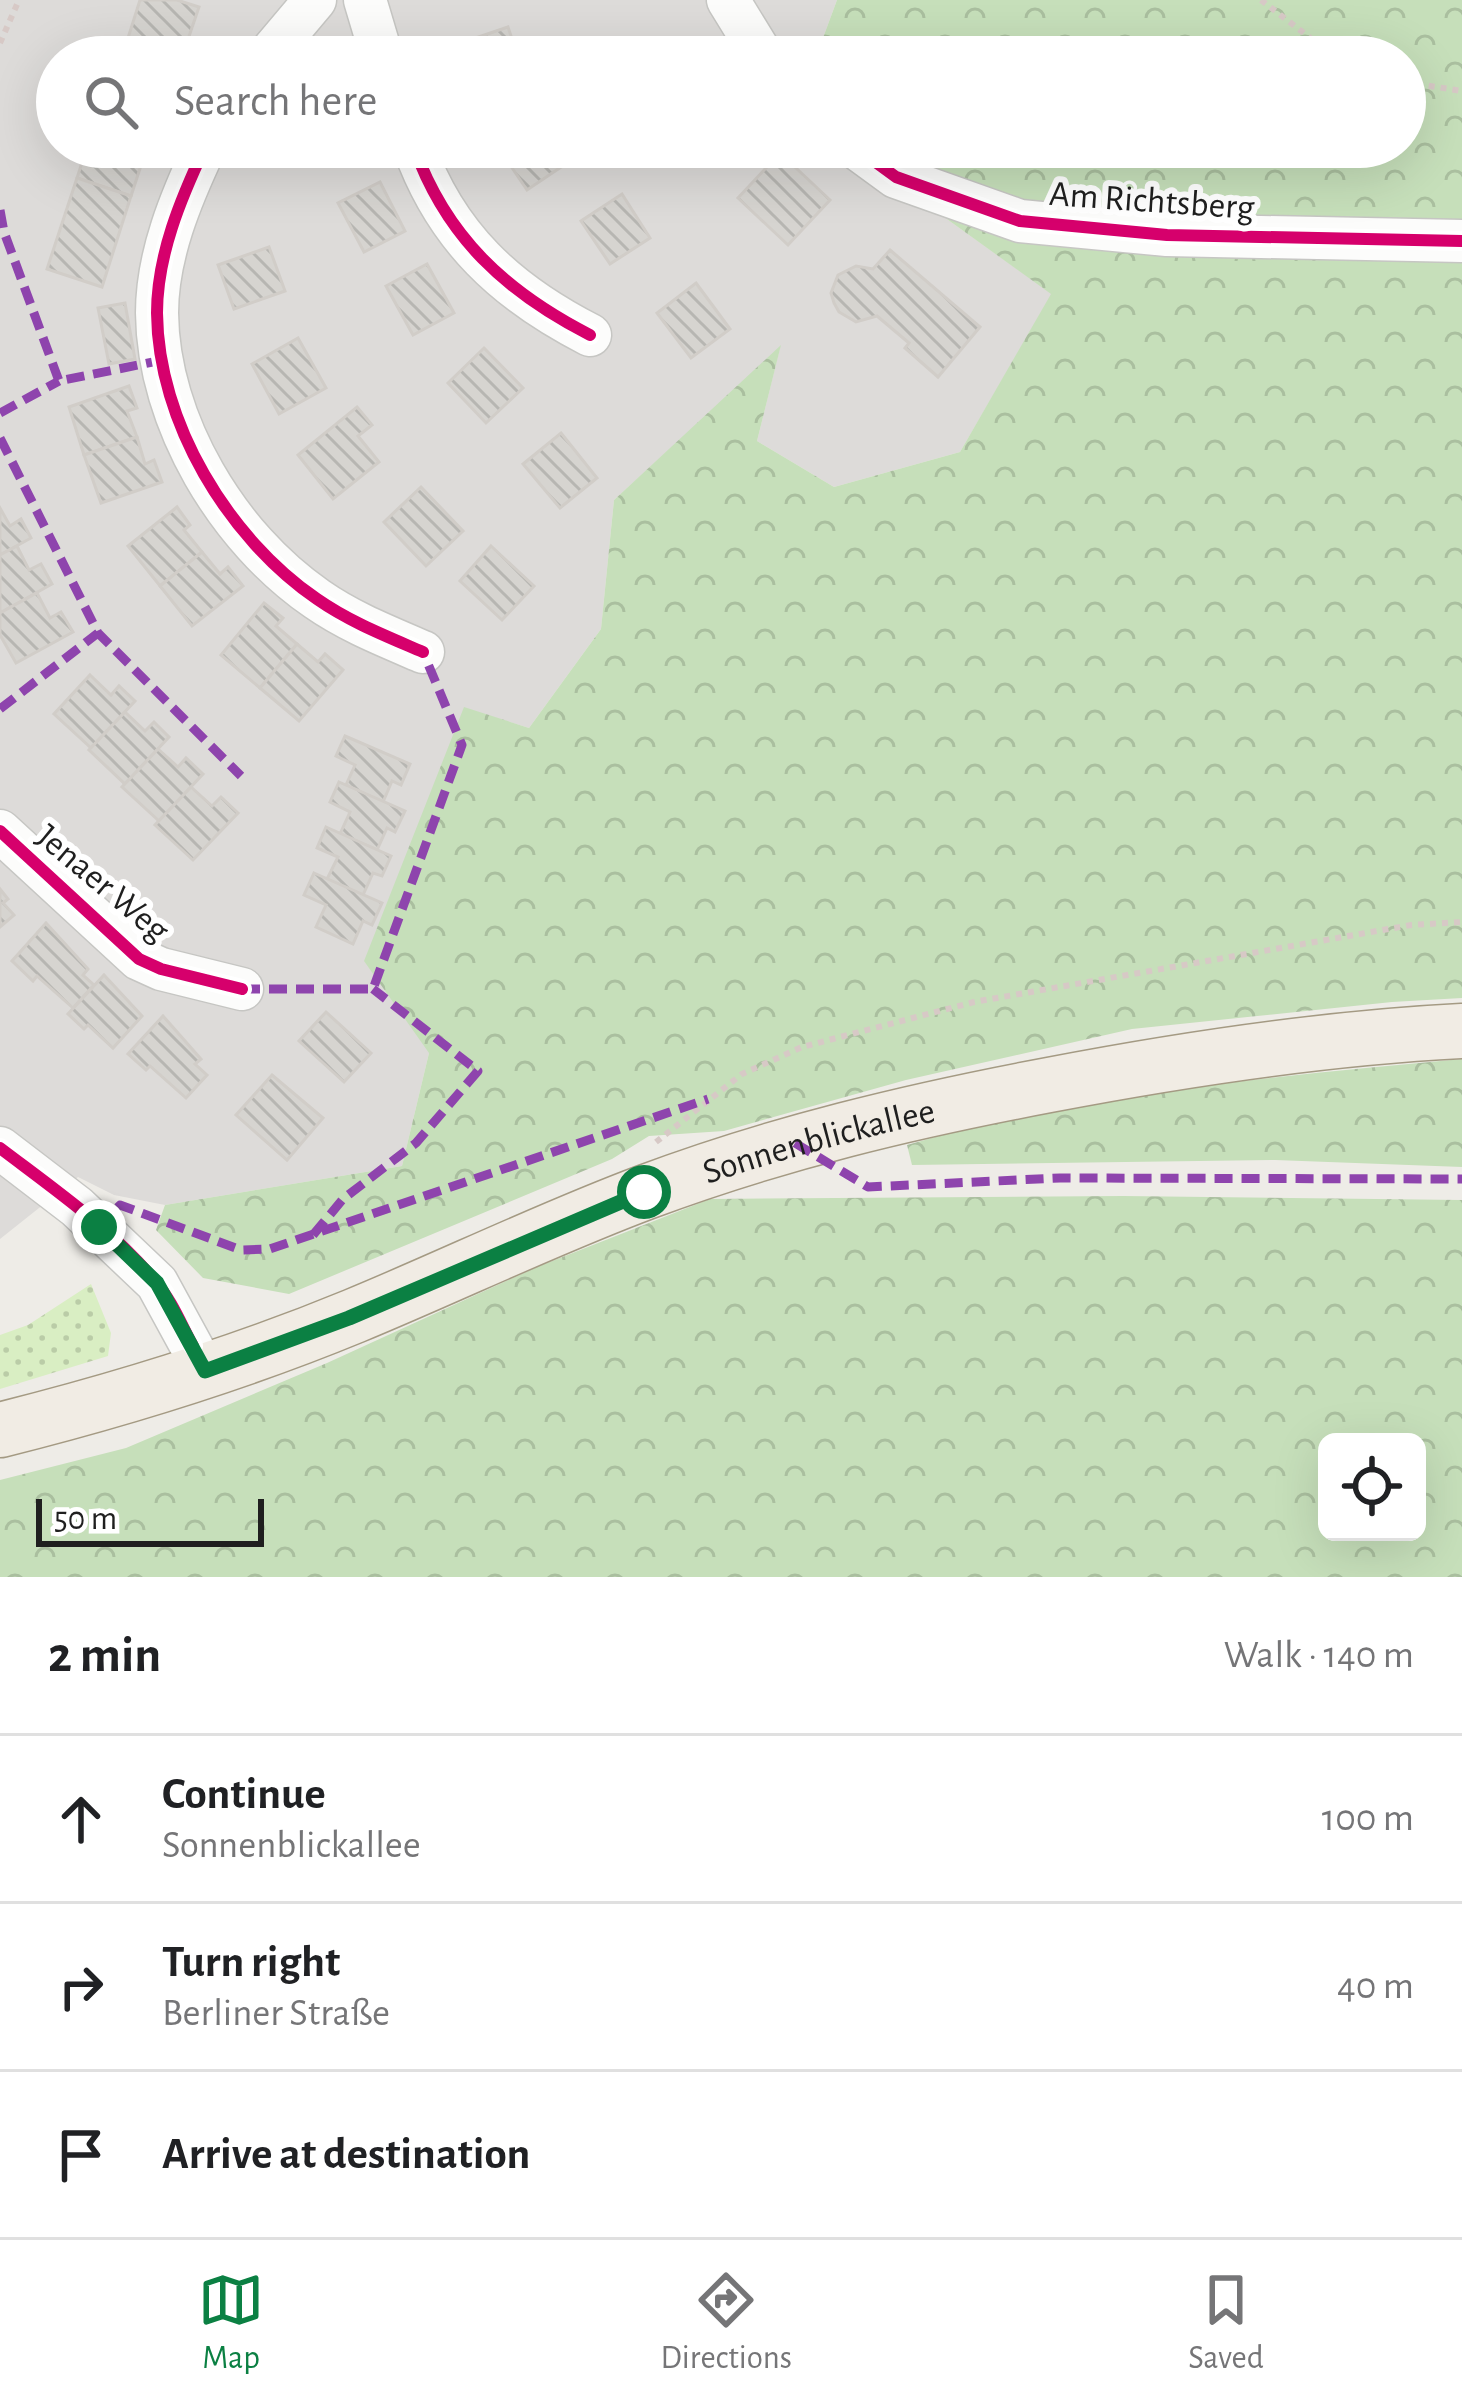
<!DOCTYPE html>
<html lang="en">
<head>
<meta charset="utf-8">
<style>
	body { margin:0; font-family:"Alegreya Sans",sans-serif; background:#f6f6f6; color:#202124 }
	.controls { position:absolute; right:36px; bottom:36px; display:grid; overflow:hidden; border-radius:18px; box-shadow:0 12px 48px #0002 }
	.controls button { width:108px; height:108px; display:grid; place-items:center; padding:0; border:0; border-bottom:3px solid #e0e0e0; background:#fff; color:#202124; font:60px sans-serif }
	.scale { position:absolute; left:36px; bottom:30px; width:228px; box-sizing:border-box; padding-left:12px; border:6px solid #1f1f1f; border-top:0; font-size:33px; line-height:42px; white-space:nowrap; color:#1f1f1f; -webkit-text-stroke:9px #fff; paint-order:stroke }
	.stop { position:absolute; width:36px; height:36px; margin:-27px; border:9px solid #0b8043; border-radius:50%; background:#fff }
	.stop.end { background:#0b8043; border-color:#fff; box-shadow:0 3px 12px #0008 }
	.list { margin:0; padding:0; list-style:none }
	h2 { display:flex; justify-content:space-between; align-items:center; height:156px; margin:0; padding:0 48px; font-size:51px }
	h2 small { font-size:39px; font-weight:400; color:#757577 }
	.list li { display:grid; grid-template-columns:78px 1fr auto; gap:36px; align-items:center; box-sizing:border-box; height:168px; padding:0 48px; border-top:3px solid #e0e0e0 }
	.list b { display:block; font-size:45px; white-space:nowrap }
	.list p { margin:0; font-size:39px; white-space:nowrap; color:#757577 }
	.list em { font-size:39px; font-style:normal; color:#757577 }
	.icon { flex:none; width:66px; height:66px; fill:none; stroke:currentColor; stroke-width:2; stroke-linecap:round; stroke-linejoin:round }
	.map { position:relative; flex:none; width:1462px; height:1577px; overflow:hidden }
	.search { position:absolute; background:#fff; box-shadow:0 12px 48px #0002; left:36px; right:36px; top:36px; height:132px; display:flex; align-items:center; gap:30px; box-sizing:border-box; padding:0 42px; border-radius:66px; color:#757577; font-size:45px }
	.sheet { height:660px; background:#fff }
	nav { display:flex; justify-content:space-around; align-items:center; box-sizing:border-box; height:168px; border-top:3px solid #e0e0e0; background:#fff; font-size:33px; color:#757577 }
	nav a { display:grid; justify-items:center; gap:6px }
	nav .on { color:#0b8043 }
	.map>svg:first-child { display:block }
</style>
</head>
<body>
<div class="map">
<svg width="1462" height="1577" viewBox="0 0 1462 1577">
	<defs>
		<pattern id="grass-dots" width="8" height="8" patternUnits="userSpaceOnUse" patternTransform="scale(3)"><rect width="8" height="8" fill="#d9eec3"/><path d="M2 2h.1M6 6h.1" fill="none" stroke="#bacca7" stroke-width="1.8" stroke-linecap="round"/></pattern>
		<pattern id="forest-crowns" width="20" height="18" patternUnits="userSpaceOnUse" patternTransform="scale(3)"><rect width="20" height="18" fill="#c6dfba"/><path d="M2 6a3 3 0 1 1 6 0M12 15a3 3 0 1 1 6 0" fill="none" stroke="#aabf9f"/></pattern>
		<pattern id="building-back-hatch" width="6" height="6" patternUnits="userSpaceOnUse" patternTransform="scale(3)"><rect width="6" height="6" fill="#d6d4d0"/><path d="M-1 5l2 2M0 0l6 6M5-1l2 2" fill="none" stroke="#b7b6b2"/></pattern>
	</defs>
	<rect width="100%" height="100%" fill="#eeece7"/>
	<path fill="#dddbd9" d="M0 0H837L817 54 820 57H57V147H912L944 217 1052 294 960 452 834 487 757 441 780 348 614 500 601 629 529 728 464 708 429 1053 402 1166 165 1205 114 1195 78 1177 0 1239Z"/>
	<path fill="url(#grass-dots)" d="M91 1284 111 1333 108 1356 0 1389V1335L28 1325Z"/>
	<g fill="url(#forest-crowns)" fill-rule="evenodd">
		<path d="M837 0H1462V998L1392 1002 1132 1029 906 1080 724 1131 649 1136 612 1159 289 1294 203 1278 156 1230 165 1205 402 1166 429 1053 364 961 464 707 529 728 601 629 614 500 781 345 757 441 834 487 960 452 1051 294 944 217 912 147H1405V57H820L817 54Z"/>
		<path d="M1462 1059V1167L1275 1160 912 1165 907 1145C1088 1093 1275 1076 1462 1059Z"/>
		<path d="M1123 1196 1462 1200V1577H0V1480L126 1448 327 1363 537 1267 710 1199ZM1417 1442V1532H1327V1442Z"/>
	</g>
	<g fill="url(#building-back-hatch)" stroke="#d1cdc8" stroke-width="3">
		<path d="M140 0H177L199 7 182 57H122Z"/>
		<path d="M508 27 518 57H463L458 44Z"/>
		<path d="M87 147H147L131 196 77 178Z"/>
		<path d="M498 147H560L570 161 527 190Z"/>
		<path d="M780 153 830 200 788 245 738 198Z"/>
		<path d="M77 178 131 196 102 287 47 269Z"/>
		<path d="M380 182 405 231 364 252 338 203Z"/>
		<path d="M622 194 650 238 610 264 581 221Z"/>
		<path d="M269 247 285 291 234 309 218 265Z"/>
		<path d="M890 250 980 327 938 377 905 348 909 343 877 316 856 322 839 312 834 303 831 293 838 275 856 266 873 269Z"/>
		<path d="M427 264 454 313 413 335 386 286Z"/>
		<path d="M696 283 730 329 691 358 657 313Z"/>
		<path d="M125 303 135 359 109 364 98 308Z"/>
		<path d="M298 338 326 388 279 414 252 364Z"/>
		<path d="M484 348 523 388 486 423 448 383Z"/>
		<path d="M129 386 137 408 127 411 137 437 84 455 69 407Z"/>
		<path d="M357 407 372 425 358 436 379 462 333 499 298 455Z"/>
		<path d="M561 433 597 478 560 508 523 464Z"/>
		<path d="M137 437 145 464 154 460 162 482 101 503 84 455Z"/>
		<path d="M421 487 463 531 426 566 384 522Z"/>
		<path d="M177 507 190 525 184 530 202 552 160 586 128 546Z"/>
		<path d="M0 508 10 526 21 519 31 538 0 555Z"/>
		<path d="M17 546 29 570 41 564 52 584 0 613V555Z"/>
		<path d="M491 546 534 586 502 620 460 581Z"/>
		<path d="M202 552 220 574 228 567 243 586 192 626 160 586Z"/>
		<path d="M37 593 50 618 61 612 73 632 16 663 0 635V613Z"/>
		<path d="M264 603 283 618 276 626 297 644 260 688 221 655Z"/>
		<path d="M297 644 318 662 325 654 343 670 299 721 260 688Z"/>
		<path d="M90 675 111 695 119 686 135 701 91 748 54 714Z"/>
		<path d="M125 712 145 731 154 722 169 737 125 784 89 750Z"/>
		<path d="M345 736 410 764 401 785 392 781 383 802 346 785 355 765 336 756Z"/>
		<path d="M158 749 178 767 186 758 203 774 159 821 122 787Z"/>
		<path d="M339 782 405 811 395 832 387 828 377 850 340 834 350 812 330 802Z"/>
		<path d="M191 787 212 806 221 797 238 813 193 860 155 825Z"/>
		<path d="M326 827 391 856 382 876 373 873 363 895 327 879 338 857 317 848Z"/>
		<path d="M314 873 382 903 372 925 363 921 353 944 316 927 326 905 304 895Z"/>
		<path d="M0 889 8 899 3 903 14 915 0 927Z"/>
		<path d="M46 923 88 969 83 975 94 985 73 1008 37 976 33 981 12 961Z"/>
		<path d="M104 975 142 1016 113 1048 88 1025 84 1029 68 1014Z"/>
		<path d="M326 1012 371 1053 344 1082 299 1041Z"/>
		<path d="M163 1016 201 1059 195 1064 207 1075 186 1098 150 1066 146 1070 128 1054Z"/>
		<path d="M272 1075 323 1118 287 1160 236 1115Z"/>
	</g>
	<g fill="none" stroke-linecap="round" stroke-linejoin="round">
		<g stroke="#c6c6c3" stroke-width="45">
			<g id="minor">
				<path d="M365 0 382 57"/>
				<path d="M728 0 763 57"/>
				<path d="M267 57 315 0"/>
				<path d="M205 147C181 198 157 255 157 313 158 422 228 538 317 599 350 622 386 636 423 652"/>
				<path d="M414 147C446 237 506 292 590 335"/>
				<path d="M855 147 896 177 1020 221 1167 235 1462 241"/>
				<path d="M0 831 139 959 161 969 242 989"/>
				<path d="M0 1148 77 1207 157 1283 205 1371"/>
			</g>
		</g>
		<g stroke="#a49a83" stroke-width="57">
			<g id="major">
				<path id="s1" d="M0 1430C120 1400 240 1363 354 1316 451 1276 547 1229 646 1192 777 1143 911 1111 1049 1085 1185 1059 1323 1038 1462 1031"/>
			</g>
		</g>
		<g stroke="#d7c9c6" stroke-width="6" stroke-dasharray="6 6" stroke-linecap="butt">
			<path d="M1261 0 1335 57"/>
			<path d="M0 43 19 0"/>
			<path d="M1405 82 1462 91"/>
			<path d="M656 1142 742 1074 802 1047 974 1002 1411 925 1462 922"/>
		</g>
		<use href="#minor" stroke="#fcfcfb" stroke-width="42"/>
		<use href="#major" stroke="#f1ece4" stroke-width="54"/>
		<g stroke="#8e44ad" stroke-width="9" stroke-dasharray="18 9" stroke-linecap="butt">
			<path d="M0 210 4 232 59 381 163 360"/>
			<path d="M0 413 59 381"/>
			<path d="M0 438 98 633 241 776"/>
			<path d="M0 709 98 633"/>
			<path d="M242 989H373L462 745 423 652"/>
			<path d="M795 1143 868 1187 1060 1178 1462 1179"/>
			<path d="M99 1227 120 1205 241 1250 270 1249 708 1099"/>
			<path d="M313 1235 343 1199 416 1143 478 1071 373 989"/>
		</g>
		<g stroke="#fff" stroke-width="20">
			<g id="cycleway">
				<path d="M205 147C181 198 157 255 157 313 158 422 228 538 317 599 350 622 386 636 423 652"/>
				<path d="M414 147C446 237 506 292 590 335"/>
				<path d="M855 147 896 177 1020 221 1167 235 1462 241"/>
				<path d="M0 831 139 959 161 969 242 989"/>
				<path d="M0 1148C54 1189 112 1229 156 1282 172 1301 181 1324 193 1346"/>
			</g>
		</g>
		<use href="#cycleway" stroke="#d6006c" stroke-width="12"/>
	</g>
	<g fill="none" stroke-linecap="round" stroke-linejoin="round">
		<path stroke="#0b8043" stroke-width="15" d="M99 1227 157 1283 205 1371 349 1318 644 1192"/>
	</g>
	<g text-anchor="middle" stroke-width="12" stroke-linejoin="round" paint-order="stroke">
		<g font-size="36" fill="#1f1f1f" stroke="#fff">
			<text transform="translate(1152 199) rotate(4)" y="13">Am Richtsberg</text>
			<text transform="translate(104 882) rotate(40)" y="13">Jenaer Weg</text>
			<text dy="13" stroke="none"><textPath href="#s1" startOffset="870">Sonnenblickallee</textPath></text>
		</g>
	</g>
</svg>
<div class="controls">
<button><svg class="icon" aria-label="locate" viewBox="0 0 24 24"><circle cx="12" cy="12" r="6"/><path d="M12 2v4M12 18v4M2 12h4M18 12h4"/></svg></button>
</div>
<div class="scale">50 m</div>
<div class="stop" style="left:644px;top:1192px"></div>
<div class="stop end" style="left:99px;top:1227px"></div>
<div class="search"><svg class="icon" aria-label="search" viewBox="0 0 24 24"><circle cx="10" cy="10" r="6"/><path d="M15 15l6 6"/></svg>Search here</div>
</div>
<section class="sheet">
<h2>2 min<small>Walk · 140 m</small></h2>
<ul class="list">
<li><svg class="icon" aria-label="ahead" viewBox="0 0 24 24"><path d="M12 20V5M6 11l6-6 6 6"/></svg><div><b>Continue</b><p>Sonnenblickallee</p></div><em>100 m</em></li>
<li><svg class="icon" aria-label="right" viewBox="0 0 24 24"><path d="M7 20v-9h11M14 6l5 5-5 5"/></svg><div><b>Turn right</b><p>Berliner Straße</p></div><em>40 m</em></li>
<li><svg class="icon" aria-label="arrive" viewBox="0 0 24 24"><path d="M6 21V4h12l-3 4 3 4H6"/></svg><div><b>Arrive at destination</b></div></li>
</ul>
</section>
<nav>
<a class="on"><svg class="icon" aria-label="map" viewBox="0 0 24 24"><path d="M3 6l6-2 6 2 6-2v14l-6 2-6-2-6 2zM9 4v14M15 6v14"/></svg>Map</a>
<a><svg class="icon" aria-label="directions" viewBox="0 0 24 24"><path d="M12 3l9 9-9 9-9-9zM9 14v-3h6M13 9l2 2-2 2"/></svg>Directions</a>
<a><svg class="icon" aria-label="saved" viewBox="0 0 24 24"><path d="M7 4h10v16l-5-4-5 4z"/></svg>Saved</a>
</nav>
</body>
</html>
